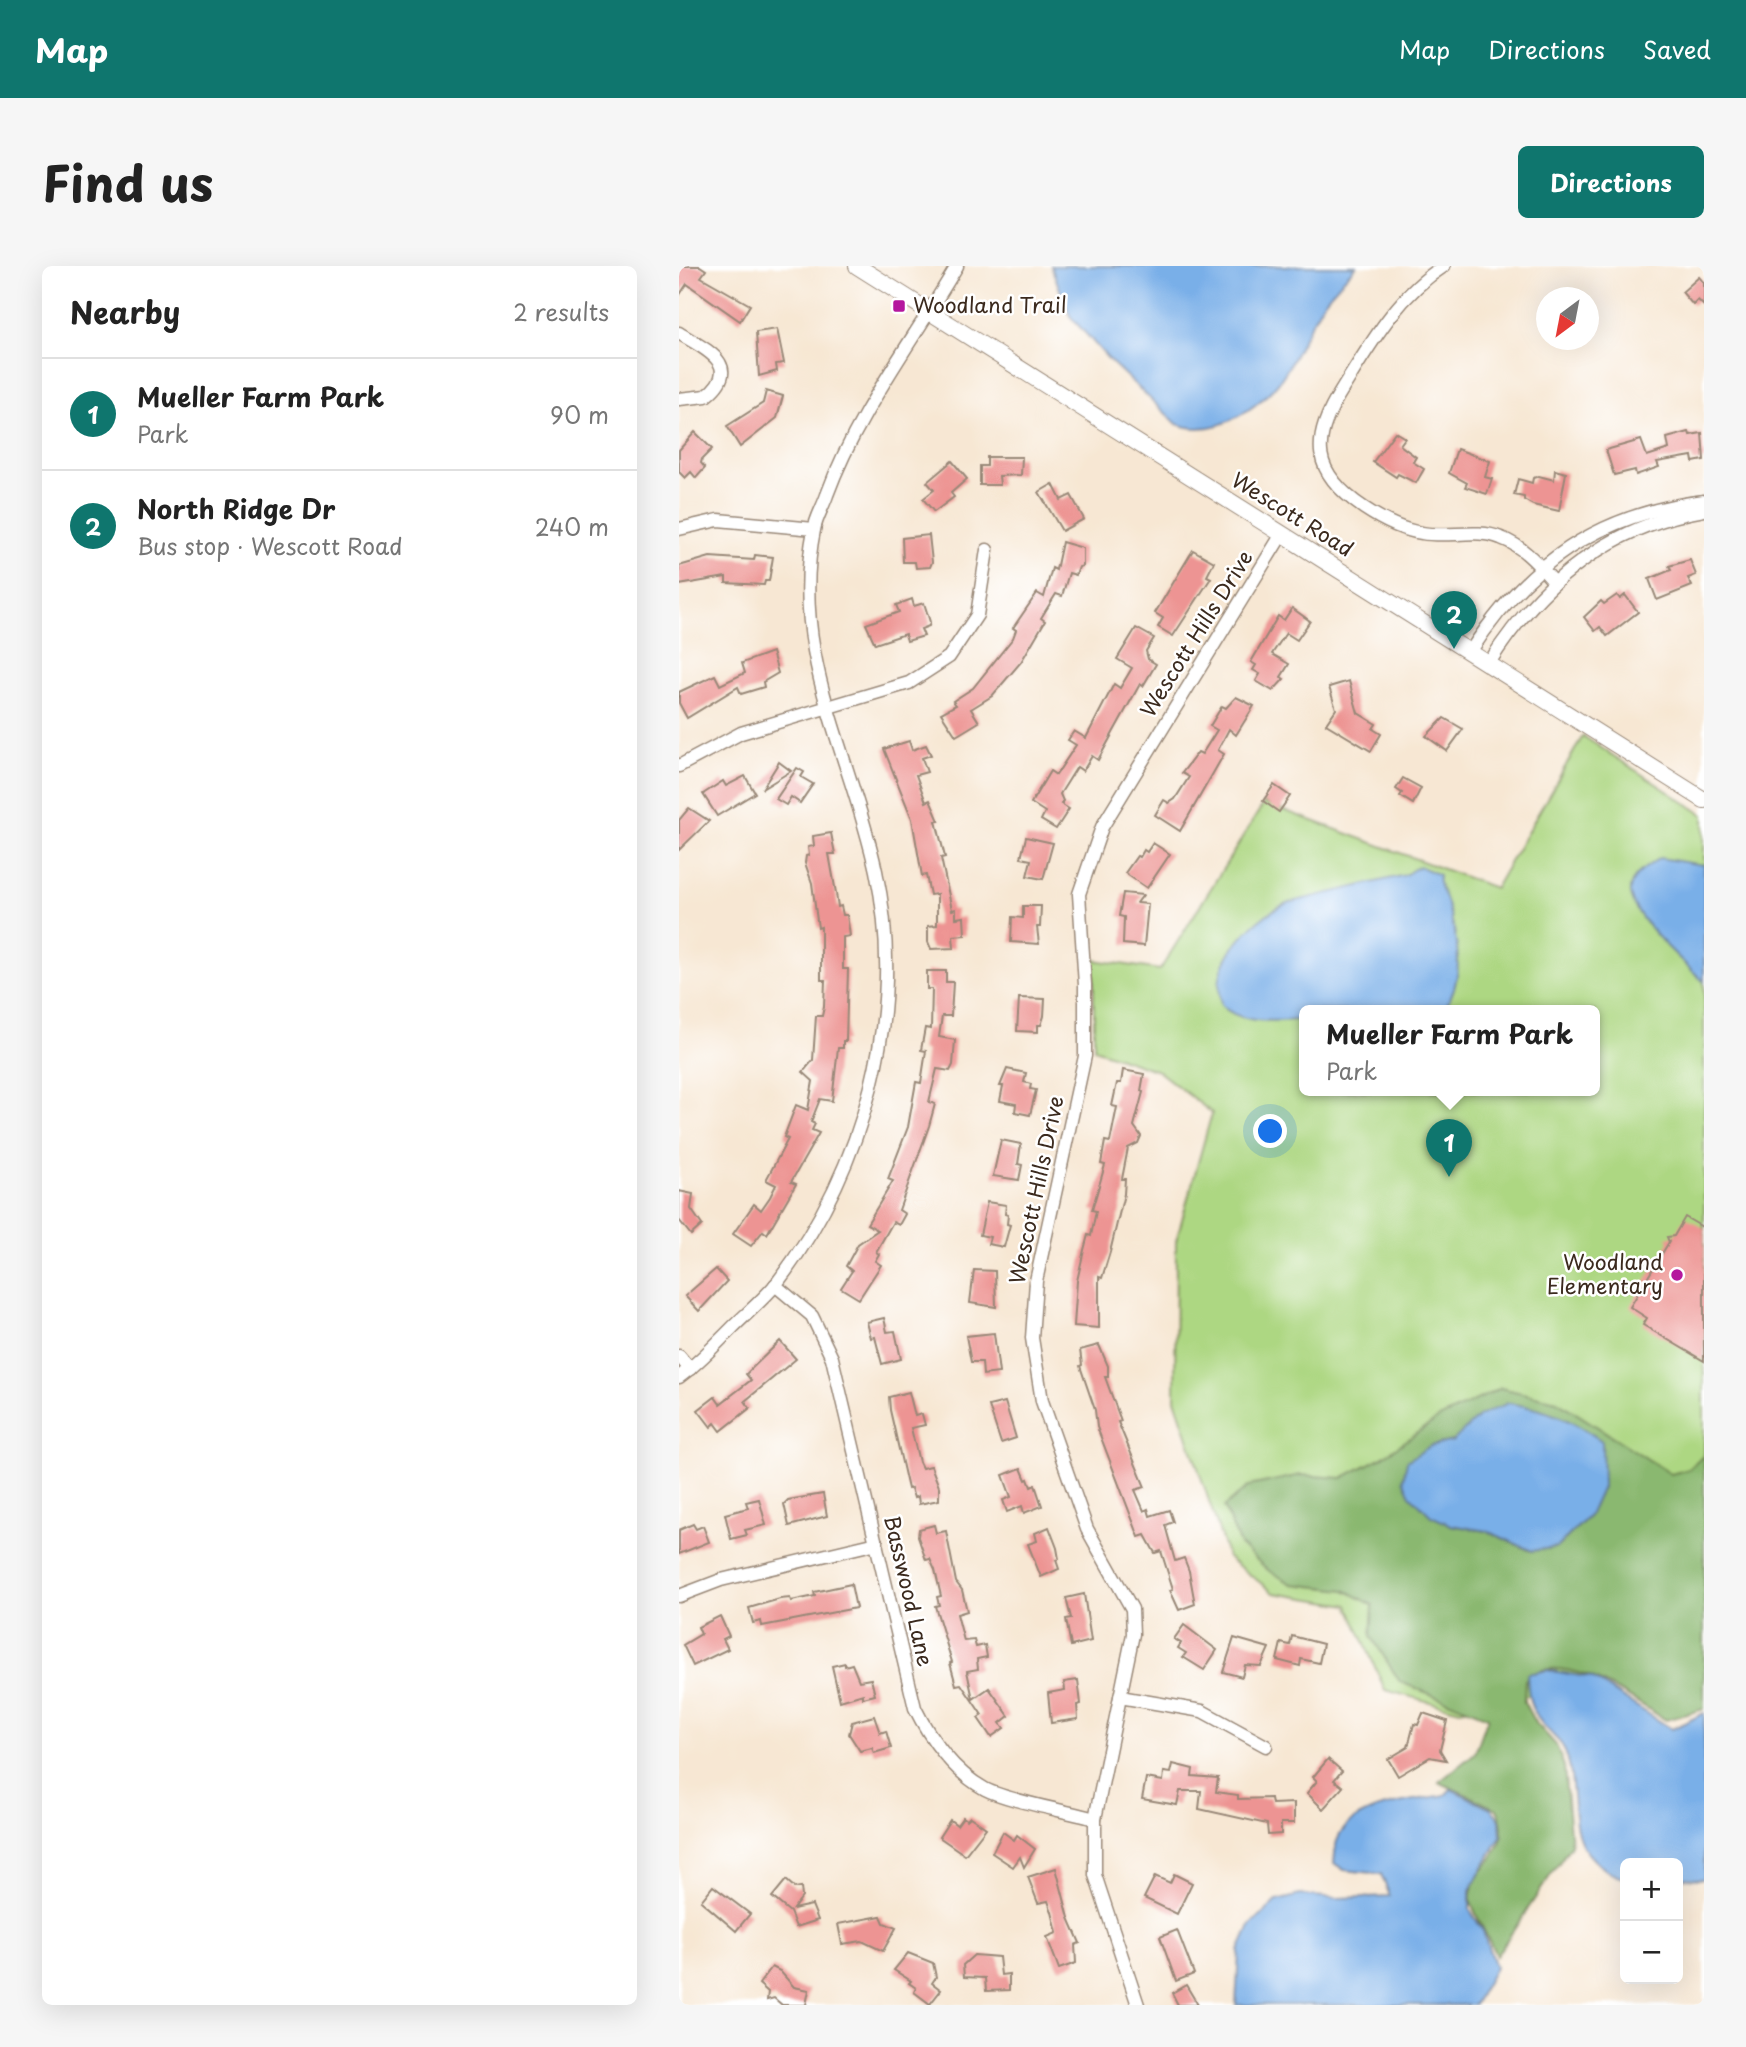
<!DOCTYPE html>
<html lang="en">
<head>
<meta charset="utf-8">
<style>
	body { margin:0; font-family:"Playpen Sans",sans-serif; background:#f6f6f6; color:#222 }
	.controls { position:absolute; right:21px; bottom:21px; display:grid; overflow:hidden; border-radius:10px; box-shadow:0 7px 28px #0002 }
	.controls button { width:63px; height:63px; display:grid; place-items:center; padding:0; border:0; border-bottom:2px solid #e0e0e0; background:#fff; color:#222; font:35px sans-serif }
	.compass { position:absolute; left:857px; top:21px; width:63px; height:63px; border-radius:50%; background:#fff; box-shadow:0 7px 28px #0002; rotate:212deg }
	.you { position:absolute; left:592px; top:866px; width:24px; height:24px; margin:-18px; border:5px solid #fff; border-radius:50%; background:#1a73e8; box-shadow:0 0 0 10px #1a73e833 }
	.badge { display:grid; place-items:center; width:46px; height:46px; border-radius:50%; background:#0f766e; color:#fff; font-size:23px; font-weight:700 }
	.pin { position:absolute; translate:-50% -58px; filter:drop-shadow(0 2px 4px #0008) }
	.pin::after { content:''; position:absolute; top:37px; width:24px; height:21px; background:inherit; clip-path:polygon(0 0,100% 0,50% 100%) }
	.popup { position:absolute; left:620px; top:739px; width:301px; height:91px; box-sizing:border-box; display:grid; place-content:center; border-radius:10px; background:#fff; filter:drop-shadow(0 2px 5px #0005); font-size:23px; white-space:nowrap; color:#767676 }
	.popup b { font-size:26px; color:#222 }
	.popup::after { content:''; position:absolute; left:50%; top:100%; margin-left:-14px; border:14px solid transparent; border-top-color:#fff }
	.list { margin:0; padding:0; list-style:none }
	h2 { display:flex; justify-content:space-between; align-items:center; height:91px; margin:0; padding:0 28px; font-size:30px }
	h2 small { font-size:23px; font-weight:400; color:#767676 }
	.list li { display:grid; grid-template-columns:46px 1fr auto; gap:21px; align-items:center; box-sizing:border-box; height:112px; padding:0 28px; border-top:2px solid #e0e0e0 }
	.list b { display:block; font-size:26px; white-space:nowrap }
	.list p { margin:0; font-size:23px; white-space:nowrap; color:#767676 }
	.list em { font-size:23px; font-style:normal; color:#767676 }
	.map { position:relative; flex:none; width:1025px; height:1739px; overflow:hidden; border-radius:10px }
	header { display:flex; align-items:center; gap:42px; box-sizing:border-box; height:98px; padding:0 35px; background:#0f766e; color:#fff }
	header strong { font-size:33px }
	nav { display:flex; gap:38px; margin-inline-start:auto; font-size:24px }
	.intro { display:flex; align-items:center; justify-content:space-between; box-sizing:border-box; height:168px; padding:0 42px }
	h1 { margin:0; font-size:49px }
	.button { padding:18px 32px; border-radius:10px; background:#0f766e; color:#fff; font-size:24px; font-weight:700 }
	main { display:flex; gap:42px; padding:0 42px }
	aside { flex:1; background:#fff; border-radius:10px; box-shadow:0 7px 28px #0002 }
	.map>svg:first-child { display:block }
</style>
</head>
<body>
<header>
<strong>Map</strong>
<nav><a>Map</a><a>Directions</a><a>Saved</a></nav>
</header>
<div class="intro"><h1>Find us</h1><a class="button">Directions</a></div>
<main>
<aside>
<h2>Nearby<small>2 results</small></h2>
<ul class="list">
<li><span class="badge">1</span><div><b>Mueller Farm Park</b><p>Park</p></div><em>90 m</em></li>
<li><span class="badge">2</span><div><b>North Ridge Dr</b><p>Bus stop · Wescott Road</p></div><em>240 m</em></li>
</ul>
</aside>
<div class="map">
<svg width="1025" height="1739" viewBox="0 0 1025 1739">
	<rect width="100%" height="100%" fill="#fff"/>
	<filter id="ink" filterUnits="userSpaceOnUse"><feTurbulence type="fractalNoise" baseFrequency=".0143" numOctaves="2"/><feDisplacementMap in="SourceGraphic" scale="14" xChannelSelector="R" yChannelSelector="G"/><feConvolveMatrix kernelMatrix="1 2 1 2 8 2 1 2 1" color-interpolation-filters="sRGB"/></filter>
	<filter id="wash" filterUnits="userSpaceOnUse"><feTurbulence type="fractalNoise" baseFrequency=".00686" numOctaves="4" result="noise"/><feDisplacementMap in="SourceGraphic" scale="28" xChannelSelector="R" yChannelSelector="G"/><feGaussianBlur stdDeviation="1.57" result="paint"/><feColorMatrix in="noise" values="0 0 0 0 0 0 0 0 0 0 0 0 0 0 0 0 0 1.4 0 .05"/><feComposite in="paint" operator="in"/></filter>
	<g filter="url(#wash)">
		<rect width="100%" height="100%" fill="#f7e7d3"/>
		<path fill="#add782" stroke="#748050" stroke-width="2" fill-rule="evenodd" d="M904 470 1025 549V1394L781 1444 706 1424 669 1339 595 1327 549 1292 496 1133 497 975 533 847 479 805 415 783V694L481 704 585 537 816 622ZM625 745H915V825H625Z"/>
		<path fill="#8ab870" stroke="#627147" stroke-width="2" fill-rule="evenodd" d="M822 1122 878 1135 992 1208 1010 1203 1025 1189V1443L987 1454C954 1434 879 1379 846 1414L845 1436 855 1455 877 1479 885 1500 892 1579 817 1690C813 1679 793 1642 792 1636 788 1600 839 1591 818 1543L760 1516 796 1487 809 1451 721 1416 692 1370 694 1339 666 1324 613 1318 589 1304 561 1279 545 1241 570 1220 622 1209 663 1212 703 1191 760 1152ZM774 1175 910 1250 878 1281 852 1285 808 1265 772 1259 751 1180Z"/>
		<g fill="#79afe8" stroke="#5a6c83" stroke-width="2">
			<path d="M372 0H677C667 12 654 23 645 36 613 84 615 117 560 150 541 161 519 166 498 158L432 96 391 50Z"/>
			<path d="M980 592 1025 599V716C1007 698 948 648 951 623 953 608 969 601 980 592Z"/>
			<path d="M740 600 760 609C758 619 764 625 767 635 779 670 788 714 763 745H625V754C596 754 563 760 542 739 541 730 539 719 541 711 547 680 581 649 608 637L726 609Z"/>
			<path d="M829 1137C867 1143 892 1153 923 1175L924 1219 910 1250 878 1281 853 1285 808 1265 772 1259 752 1250 731 1229 724 1214 728 1195 751 1180 774 1175 800 1150Z"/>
			<path d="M868 1404 913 1412 993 1463 1025 1447V1613L999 1612V1597H946V1612C931 1611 908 1590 902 1576 891 1552 898 1510 884 1481 881 1475 874 1470 870 1465 851 1446 849 1434 848 1408Z"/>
			<path d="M772 1523 812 1542 821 1554 822 1570 791 1624V1644L804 1665 816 1702 795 1739H557L560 1685 571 1660 598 1635 621 1629 658 1632 711 1630 702 1608 665 1604 655 1597C656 1590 656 1581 658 1575 672 1538 734 1535 766 1529Z"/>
		</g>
		<g id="blocks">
			<g fill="#ed9493">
				<path d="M0 0H21L27 4 22 11 71 39 61 55 8 18 0 30Z"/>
				<path d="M1020 11 1025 17V40L1019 34 1014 39 1003 26Z"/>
				<path d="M98 63 105 97 97 98 98 105 80 110 77 66Z"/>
				<path d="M87 125 104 130 98 152 61 181 48 160 84 137Z"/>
				<path d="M16 166 33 183 23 193 22 197 26 202 17 212 12 206 6 212 0 206V184Z"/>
				<path d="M716 166 726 172 721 179 737 191 734 196 745 203 737 217 719 208 717 211 694 196Z"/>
				<path d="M1010 166 1011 169 1023 167 1025 194 1014 196 1013 190 978 196 980 201 957 209 956 204 935 209 927 184 962 174 968 190 990 183 988 172Z"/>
				<path d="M778 183 811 195 806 211 813 213 808 228 786 221 788 217 770 207Z"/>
				<path d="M308 191H343L342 209 320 210 321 219H301V200H308Z"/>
				<path d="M273 195 288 213 272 227 275 231 255 246 244 233 255 224 248 216Z"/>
				<path d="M876 204 887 207 880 245 854 239 845 234V231L835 229 839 213 853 217 854 212 860 210 875 214Z"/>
				<path d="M374 218 382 234 392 229 405 253 383 265 360 226Z"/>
				<path d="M250 269 253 296 251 301 237 302 236 296H224L223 272Z"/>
				<path d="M383 276 404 282V300L400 301 397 309 390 307 383 330 377 328 362 352 366 355 342 396 313 430 292 443 300 456 277 470 262 447 277 439 274 435 294 422 334 372 337 364 334 362 358 327 365 331 373 302 377 304Z"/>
				<path d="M514 284 535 296 528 310 532 312 494 370 479 361 484 352 476 347Z"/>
				<path d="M76 289 94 291 90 315H86L85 319 47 317V311L0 319V300L31 291 75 294Z"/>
				<path d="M1011 294 1017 309 1009 312 1013 320 978 334 970 313 992 304 990 300Z"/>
				<path d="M938 329 941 333 946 329 959 346 928 370 921 361 916 365 905 351 922 335 925 338Z"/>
				<path d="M233 333 235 340 245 337 251 356 250 360 242 363 245 370 228 375 226 368 196 378 187 358 220 346 217 339Z"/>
				<path d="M613 342 631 355 618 374 607 367 593 388 610 398 602 411 605 413 594 425 577 415 581 408 574 404 577 399 572 396 599 350 605 354Z"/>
				<path d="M457 362 475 372 467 385 469 393 477 398 464 420 461 418 419 494 413 490 404 505 398 501 381 528 384 535 382 538 390 543 377 563 362 554 366 546 352 537 371 505 377 509 397 479 389 474 395 465 407 472 435 418 441 422 453 402 438 393Z"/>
				<path d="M93 386 99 407 84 416 85 421 62 428 59 421 8 452 0 437V426L36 409 41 419 66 407 63 397Z"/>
				<path d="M670 415 679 447 697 458 694 463 702 468 692 485 647 458 657 443 650 421Z"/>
				<path d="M557 431 575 440 557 469 550 463 539 484 545 488 501 565 476 549 485 534 490 537 496 533 510 511 503 507 519 486 523 488 538 464 531 460 543 440 547 442Z"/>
				<path d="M765 452 784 463 768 485 747 470Z"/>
				<path d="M230 475 233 484 247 479 252 489 243 492 248 506 237 509 247 536 251 534 260 555H257L266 591 262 592 273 644 277 643V652L285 651 286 669 274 670 275 682 252 683 249 676V660L258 659V628L251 629 247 609 243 610 233 553 205 483Z"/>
				<path d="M100 496 112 505 83 523Z"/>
				<path d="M118 502 125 506 122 511 134 518 121 537 112 531 107 539 97 533Z"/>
				<path d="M66 510 76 527 38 550 24 528 44 515 47 520Z"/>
				<path d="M724 512 742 522 734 538 721 530 723 527 717 523Z"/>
				<path d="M595 519 611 530 600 546 584 535Z"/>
				<path d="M10 542 30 555 0 584V554Z"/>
				<path d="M152 567 156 588H150L157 627 159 641 162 640 164 649H168L171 670 164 671V703H169L167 775H164V782H159L153 835 141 833 132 856 136 858 133 864 140 867 112 916 117 918 88 968 84 965 72 980 54 968 75 938 82 944 91 931 97 919 87 914 109 873 105 871 117 839 129 844 134 815 124 806 134 794 137 750H143L145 741 146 714H142V661L139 662 133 617 126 597 127 590 130 589 129 581 135 580 134 570Z"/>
				<path d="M347 571 374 577 364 613 348 610 352 594 342 592Z"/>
				<path d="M474 577 491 588 468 622 446 607 458 590 461 591 465 584 468 586Z"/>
				<path d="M444 627 464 629 458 637 469 638 465 680 444 678 445 651 440 650Z"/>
				<path d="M344 640H362L361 661H358L360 678 332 676 333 651 344 652Z"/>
				<path d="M248 705H267V716H274L272 750H263L260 771 276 774 274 799 271 805 258 803 250 836 256 838 250 860 220 944 226 948 220 959 214 956 197 986 200 988 196 995 202 999 180 1033 162 1022 173 1005 167 1000 179 978 199 964 188 958 214 915 209 913 229 861 237 816 242 817 247 785 242 784 246 762 252 763 253 723H248Z"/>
				<path d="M340 732 366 733 365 750 362 759H359V766L338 765Z"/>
				<path d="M328 803 347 807 345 816 352 818 351 823 357 824 351 849 336 846 337 838 321 835 324 820H321Z"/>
				<path d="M444 804 465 808 462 825 464 826 455 860 462 870 459 877 449 882 443 913H446L445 928 431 986 423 1012 420 1011V1062L395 1060 398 1015 405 984 409 969 412 970 417 945 413 944 426 899 422 898 426 875 431 876 438 841 433 840 438 817H442Z"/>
				<path d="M322 874 342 878 339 898 343 899 340 914 314 910Z"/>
				<path d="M0 925 14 928 12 943 23 959 12 969 0 954Z"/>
				<path d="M308 936 327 939 326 948 329 949 328 958 331 959 325 981 309 978 311 971 301 969Z"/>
				<path d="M1006 951 1025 962V1095L964 1059 968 1052 951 1041 990 976 988 971 995 970Z"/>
				<path d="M37 1003 48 1015 20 1045 6 1030Z"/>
				<path d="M295 1004 316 1005 317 1041 291 1037Z"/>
				<path d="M205 1052 208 1066 216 1065 222 1093 203 1098 196 1071 192 1072 188 1056Z"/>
				<path d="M315 1067 320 1107 304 1109 303 1096H292L287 1070Z"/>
				<path d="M101 1075 117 1093 66 1135 71 1142 42 1165 36 1157 32 1161 19 1144 36 1131 41 1138 72 1114 67 1108Z"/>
				<path d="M420 1079 429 1100V1111H426L442 1155 439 1156 466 1221 456 1224 465 1245 469 1243 471 1250 490 1244 494 1256 486 1259 496 1295 505 1292 510 1305 516 1338 500 1344 491 1324 494 1323 482 1285 476 1287 466 1269 460 1271 418 1161 416 1144 401 1100 403 1099 401 1084Z"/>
				<path d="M230 1126 236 1150 243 1148 246 1159 232 1162 240 1196 243 1202 252 1200 260 1221V1234L240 1238 239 1230 235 1232 232 1222 229 1223 211 1144 210 1131Z"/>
				<path d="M326 1136 337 1172 322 1177 310 1140Z"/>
				<path d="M342 1202 347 1214 349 1213 352 1221 356 1219 363 1240 345 1247 343 1240 328 1246 324 1234 332 1231 324 1209Z"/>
				<path d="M144 1228 148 1250 110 1260 105 1238 109 1234Z"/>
				<path d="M80 1233 87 1259 66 1264 68 1269 52 1273 46 1248 69 1242 67 1236Z"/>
				<path d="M14 1258 17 1263 24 1260 30 1276 0 1288V1264Z"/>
				<path d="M255 1259 257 1267 267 1265 277 1316 283 1324 288 1345 278 1348 285 1375 295 1374 297 1381 306 1379 308 1391 298 1393 299 1403 288 1405 294 1433 310 1422 330 1450 321 1457 325 1462 312 1471 299 1452 303 1449 282 1418 277 1419 271 1397 273 1396 256 1340 260 1339 258 1331 262 1330 256 1304 251 1293 247 1294 239 1271 240 1263Z"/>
				<path d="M370 1261 378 1282 380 1293 377 1294 380 1303 362 1311 349 1278 358 1275 356 1267Z"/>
				<path d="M172 1318 177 1342 83 1360 82 1355 74 1357 70 1342 101 1333 111 1332 112 1335 136 1330 135 1326Z"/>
				<path d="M405 1328 412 1375 392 1380 387 1353 392 1352 387 1332Z"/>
				<path d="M41 1350 50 1370 44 1373 49 1383 14 1400 4 1379 22 1368 19 1361Z"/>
				<path d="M505 1359 538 1384 525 1404 504 1391 507 1387 499 1382 502 1377 495 1373Z"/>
				<path d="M613 1370 644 1378 640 1397 622 1393 621 1400 598 1394 602 1377 611 1379Z"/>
				<path d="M555 1372 590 1382 582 1400 566 1399 563 1411 544 1406Z"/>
				<path d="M166 1397V1400L173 1398 180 1415 192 1413 196 1429 184 1432V1428L161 1435 153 1400Z"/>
				<path d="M399 1414 402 1438 398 1439 399 1453 372 1457 369 1427 386 1424 385 1416Z"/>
				<path d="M744 1447 768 1455 761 1484 767 1494 751 1491 719 1510 709 1493 729 1481 735 1458 739 1459Z"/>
				<path d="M195 1450 201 1467 207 1465 212 1482 195 1487 193 1482 181 1485 170 1468 173 1456Z"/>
				<path d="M649 1493 663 1505 655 1514 664 1521 644 1543 628 1527 638 1515 634 1511Z"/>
				<path d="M494 1498 514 1503 513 1510 539 1512 537 1526 559 1529V1533L592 1532 593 1538 615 1537V1557H602V1568L589 1569 588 1558 520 1543 522 1525H501L498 1539 463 1533 467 1512 484 1515 485 1506 492 1507Z"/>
				<path d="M284 1551 288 1554 291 1551 307 1562 286 1589 260 1571 271 1554 278 1559Z"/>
				<path d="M324 1566 335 1574 338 1569 356 1583 345 1601 341 1591 334 1601 313 1587Z"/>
				<path d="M377 1602 390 1652 401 1677 396 1679 397 1697 380 1703 368 1671 378 1667 373 1646 369 1635 359 1637 349 1611Z"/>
				<path d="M495 1608 513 1617 498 1648 465 1632 476 1610 491 1617Z"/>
				<path d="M107 1614 116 1622 122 1621 123 1631 114 1643 133 1639 139 1654 117 1661 111 1646 93 1631Z"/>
				<path d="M34 1620 71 1648 57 1665 22 1635Z"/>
				<path d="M202 1650 205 1657 217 1662 204 1685 183 1675 163 1678 159 1658Z"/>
				<path d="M498 1664 515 1708 497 1715 481 1671Z"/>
				<path d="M229 1687 254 1697 257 1711 253 1717 262 1724 251 1738 235 1726 237 1722 230 1717 232 1715 215 1704Z"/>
				<path d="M295 1689 320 1691 322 1709 330 1708V1724L307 1725 306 1712 285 1711 284 1699Z"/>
				<path d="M93 1701 101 1705 115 1721 130 1724 127 1739H103L95 1732 88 1734 89 1726 80 1718Z"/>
				<path d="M507 1719 519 1739H499L493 1727Z"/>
			</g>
		</g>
	</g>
	<g filter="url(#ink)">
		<use href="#blocks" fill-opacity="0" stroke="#998878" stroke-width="2"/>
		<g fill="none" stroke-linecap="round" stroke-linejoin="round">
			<g stroke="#998878" stroke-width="15">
				<g id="minor">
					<path d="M765 0C719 29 692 77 664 122 631 174 632 206 685 242 703 254 722 264 743 267 769 272 798 262 822 272 844 280 860 299 875 316"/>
					<path d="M0 67C25 83 66 99 27 130L0 133"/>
					<path d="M0 263 39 254 135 263"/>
					<path d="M791 386C848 297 920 248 1025 235"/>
					<path d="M810 397C860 318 930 260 1025 244"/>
					<path d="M0 500 62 467 230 417 270 391 298 349 308 284"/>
					<path d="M96 1019 133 1050 153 1092 236 1442C251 1473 275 1506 306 1523 329 1535 388 1545 416 1553"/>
					<path d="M0 1090 11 1103"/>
					<path d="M0 1111C20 1097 37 1078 54 1061 68 1047 85 1033 98 1017 185 902 228 748 197 605 172 489 110 387 135 264 137 252 144 241 148 229 178 147 234 75 278 0"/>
					<path d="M0 1330 42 1314 198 1277"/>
					<path d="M441 1431 523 1445 587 1480"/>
					<path d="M459 1739 416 1609V1553L454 1368 453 1343 408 1263 363 1135 353 1072 357 1015 406 790V719L400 628 423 561 603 268"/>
				</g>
			</g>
			<g stroke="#998878" stroke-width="18">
				<path id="tertiary" d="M178 0 1025 534"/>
			</g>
			<use href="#minor" stroke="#fff" stroke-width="12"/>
			<use href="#tertiary" stroke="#fff" stroke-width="16"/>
		</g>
	</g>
	<g fill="#b5179e" stroke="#fff" stroke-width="2.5">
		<rect x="213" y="33" width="14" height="14" rx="3.5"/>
		<circle cx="998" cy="1009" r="7"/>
	</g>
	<g text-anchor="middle" stroke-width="5" stroke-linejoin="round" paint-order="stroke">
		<g font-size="21" fill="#3b2a1e" stroke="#fff" text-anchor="start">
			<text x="234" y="47">Woodland Trail</text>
			<text x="984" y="1004" text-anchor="end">Woodland<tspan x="984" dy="24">Elementary</tspan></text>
		</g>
		<g font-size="21" fill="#3b2a1e" stroke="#fff">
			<text transform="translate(613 249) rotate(32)" y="7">Wescott Road</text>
			<text transform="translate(518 368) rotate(-58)" y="7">Wescott Hills Drive</text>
			<text transform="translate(358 924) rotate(-78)" y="7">Wescott Hills Drive</text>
			<text transform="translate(229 1325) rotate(77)" y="7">Basswood Lane</text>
		</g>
	</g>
</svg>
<div class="controls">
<button>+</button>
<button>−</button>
</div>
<svg class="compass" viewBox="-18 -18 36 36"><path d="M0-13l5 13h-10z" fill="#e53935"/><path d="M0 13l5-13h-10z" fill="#767676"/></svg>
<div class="you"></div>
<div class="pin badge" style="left:770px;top:911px">1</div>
<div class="popup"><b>Mueller Farm Park</b>Park</div>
<div class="pin badge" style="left:775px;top:383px">2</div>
</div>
</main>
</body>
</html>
